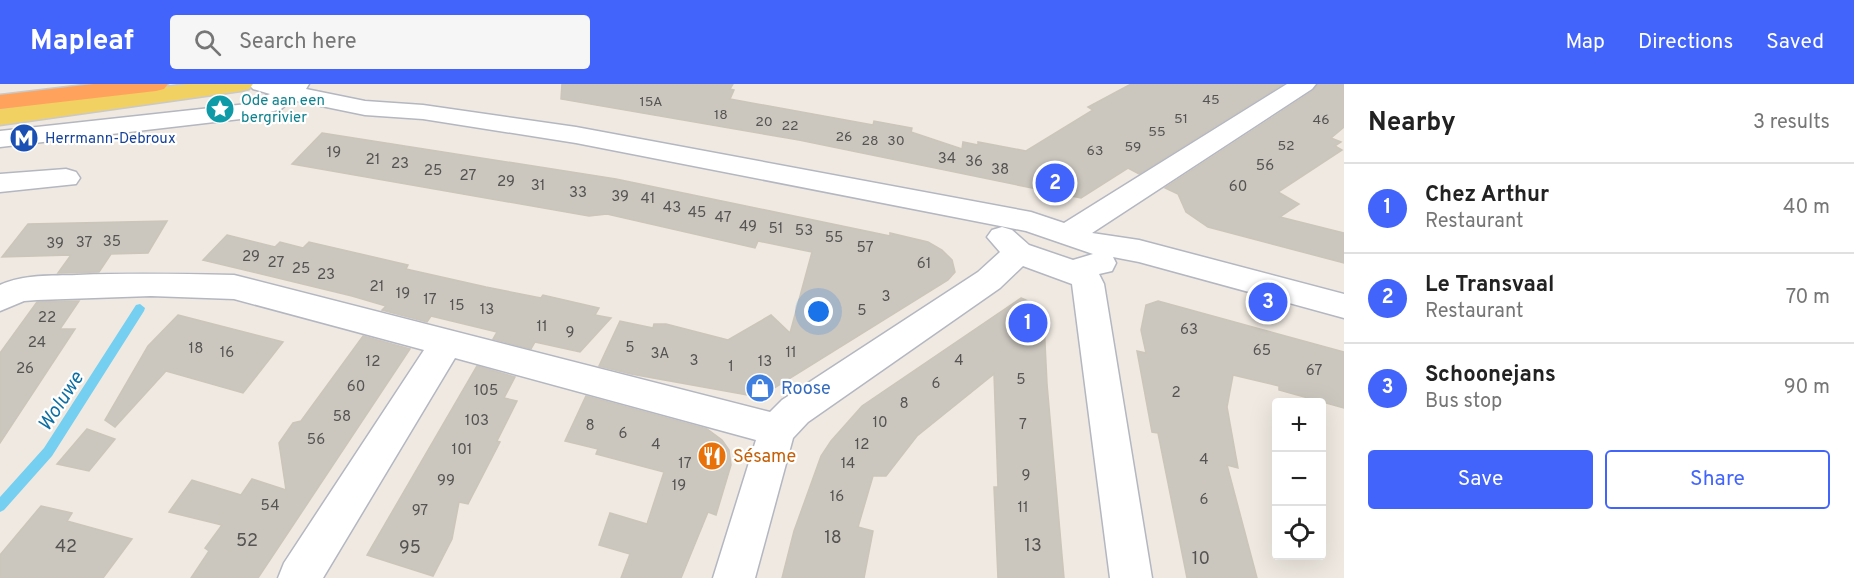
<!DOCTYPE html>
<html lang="en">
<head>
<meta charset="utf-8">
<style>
	body { margin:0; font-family:Overpass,sans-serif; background:#f6f6f6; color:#222 }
	.controls { position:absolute; right:18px; bottom:18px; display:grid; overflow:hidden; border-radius:6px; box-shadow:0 6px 24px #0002 }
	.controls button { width:54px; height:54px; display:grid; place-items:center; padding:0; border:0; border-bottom:2px solid #e0e0e0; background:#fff; color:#222; font:30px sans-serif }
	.you { position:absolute; left:819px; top:228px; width:21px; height:21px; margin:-15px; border:4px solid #fff; border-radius:50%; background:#1a73e8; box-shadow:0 0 0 9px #1a73e833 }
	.badge { display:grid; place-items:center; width:39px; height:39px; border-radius:50%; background:#4264fb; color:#fff; font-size:20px; font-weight:700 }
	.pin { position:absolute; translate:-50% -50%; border:3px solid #fff; box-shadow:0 2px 6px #0006 }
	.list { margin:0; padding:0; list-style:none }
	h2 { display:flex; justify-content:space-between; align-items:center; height:78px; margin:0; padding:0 24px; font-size:26px }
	h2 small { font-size:20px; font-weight:400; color:#767676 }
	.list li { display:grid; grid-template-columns:39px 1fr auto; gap:18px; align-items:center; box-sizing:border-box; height:90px; padding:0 24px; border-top:2px solid #e0e0e0 }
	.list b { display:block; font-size:22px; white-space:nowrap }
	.list p { margin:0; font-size:20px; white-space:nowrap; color:#767676 }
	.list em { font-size:20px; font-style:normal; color:#767676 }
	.actions { display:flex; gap:12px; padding:18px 24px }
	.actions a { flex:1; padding:14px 0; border:2px solid #4264fb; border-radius:6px; text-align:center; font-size:21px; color:#4264fb }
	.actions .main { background:#4264fb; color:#fff }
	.icon { flex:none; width:33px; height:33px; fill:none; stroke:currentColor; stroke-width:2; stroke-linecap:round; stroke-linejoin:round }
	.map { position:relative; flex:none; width:1344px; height:494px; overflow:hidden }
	header { display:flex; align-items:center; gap:36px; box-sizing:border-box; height:84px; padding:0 30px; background:#4264fb; color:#fff }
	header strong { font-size:28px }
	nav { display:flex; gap:33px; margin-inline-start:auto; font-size:21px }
	.search { width:420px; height:54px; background:#f6f6f6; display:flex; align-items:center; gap:15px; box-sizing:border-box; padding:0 21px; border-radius:6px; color:#767676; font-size:22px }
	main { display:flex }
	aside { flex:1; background:#fff }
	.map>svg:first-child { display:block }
</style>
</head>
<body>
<header>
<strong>Mapleaf</strong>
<div class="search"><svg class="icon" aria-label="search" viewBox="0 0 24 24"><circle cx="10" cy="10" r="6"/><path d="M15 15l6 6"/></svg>Search here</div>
<nav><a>Map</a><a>Directions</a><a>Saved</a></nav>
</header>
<main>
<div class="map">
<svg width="1344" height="494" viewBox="0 0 1344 494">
	<rect width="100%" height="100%" fill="#efe9e1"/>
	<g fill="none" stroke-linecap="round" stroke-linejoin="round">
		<path fill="#75cff0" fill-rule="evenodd" d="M140 220 145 224 144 227 52 372 4 426 0 428V413L44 364 136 221Z"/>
	</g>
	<g fill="#cbc7bf" stroke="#cbc5ba" stroke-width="1.5">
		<path d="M562 0H733L730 5 734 6 730 15 873 41 874 37 912 44 911 48 962 65 963 58 978 61V58L1026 67 1093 26 1088 23 1131 0H1283L1139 90 1128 84 1081 114 799 56 561 15Z"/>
		<path d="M1318 0H1344V43L1331 54 1341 58 1335 62 1342 66 1278 108 1299 120 1280 133 1344 149V179L1208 143 1186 128 1178 110 1165 104 1313 7Z"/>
		<path d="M322 49 616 95 890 152V149L928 158 942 166 952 176 955 188 948 196 763 311 753 312 631 290 599 282 620 237 653 244 654 240H666L728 256 771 231 790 249 812 168 758 157 755 164 607 130 589 132 292 80Z"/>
		<path d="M167 137 148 169 111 170 99 188 58 189 71 171 2 173 28 140Z"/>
		<path d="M227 151 275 163 280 158 303 164 309 158 408 181 406 185 486 203 541 214 543 211 599 224 595 231 611 234 580 268 535 258 531 265 493 255 497 248 431 232 427 238 382 226 386 222 352 212 203 176Z"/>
		<path d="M1021 214 1040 222 1041 238H1044L1047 300 1064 494H998L994 403H998L994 290 917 352 886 392H873L858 443 873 447 864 494H782L794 447 821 372 831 357 862 322Z"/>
		<path d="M79 217 60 245H75L0 359V269L37 218Z"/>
		<path d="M1158 217 1344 268V324L1279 306V302L1233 291 1227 323 1238 384 1227 381 1257 494H1187L1158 349 1152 348 1137 267 1146 269 1141 246 1146 221Z"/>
		<path d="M178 231 283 258 243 309 166 287 115 343 105 336 148 262Z"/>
		<path d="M363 252 410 265 258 494H191L209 467 205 464 222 441 169 428 192 396 241 411 252 395 286 406 279 359 293 339 301 337Z"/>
		<path d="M477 282 515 293 504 314 517 317 497 357 500 358 468 420 459 418 452 455 433 492 367 471Z"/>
		<path d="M586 312 707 345 722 356 729 366 731 381 716 431 708 428 681 494H621L630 470 599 461 610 429 647 440 664 388 596 370 598 365 565 357Z"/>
		<path d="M87 345 115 355 89 387 57 380Z"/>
		<path d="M41 422 72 429 67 437 132 455 103 494H0V471Z"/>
	</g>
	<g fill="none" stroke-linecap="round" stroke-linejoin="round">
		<g stroke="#b4b7c1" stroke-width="3">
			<g id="minor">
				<path d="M249 0H309L306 5 365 17 423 21 576 43 1031 128 1064 139 1287 0H1316L1312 5 1092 149 1139 156 1344 210V234L1139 178 1113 173 1116 179 1112 187 1099 190 1104 200 1152 494H1110L1072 200 1023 182 1000 204 808 338 793 354 755 494H713L756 356 455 274 323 494H278L284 479 424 266 234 215 151 212 37 216 24 217 0 227V201C24 190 51 192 77 191 130 189 181 190 234 191L770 328 782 316 978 188 1000 168 987 153 992 146 1002 143 1012 146 1029 161 1073 176 1093 170 1026 147 576 59 423 35 365 31 292 16 281 25 249 34 0 63V47L247 20 270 10 253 5Z"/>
				<path d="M66 85 76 88 80 94 76 100 0 108V90Z"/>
			</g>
		</g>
		<g stroke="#c9c9c9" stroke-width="3">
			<path id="major" d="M188 0H253L249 5 241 7 0 41V25Z"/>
		</g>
		<g stroke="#c9c9c9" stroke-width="3">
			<path id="highway" d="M93 0H168L164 5 156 7 0 25V11Z"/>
		</g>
		<use href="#minor" fill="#fff" fill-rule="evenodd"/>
		<use href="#major" fill="#f2d163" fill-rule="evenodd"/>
		<use href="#highway" fill="#ffa35c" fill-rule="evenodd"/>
	</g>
	<defs>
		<g id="sight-disc" transform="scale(1.5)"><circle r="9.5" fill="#0f9aa8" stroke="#fff"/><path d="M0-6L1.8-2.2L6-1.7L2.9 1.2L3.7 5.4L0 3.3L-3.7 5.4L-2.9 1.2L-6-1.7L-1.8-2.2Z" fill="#fff"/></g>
		<g id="metro-disc" transform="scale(1.5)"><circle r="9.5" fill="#1a4fb4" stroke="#fff"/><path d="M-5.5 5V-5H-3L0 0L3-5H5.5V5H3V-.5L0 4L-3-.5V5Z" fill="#fff"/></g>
		<g id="shop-disc" transform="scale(1.5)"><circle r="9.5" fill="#3f7fe0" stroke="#fff"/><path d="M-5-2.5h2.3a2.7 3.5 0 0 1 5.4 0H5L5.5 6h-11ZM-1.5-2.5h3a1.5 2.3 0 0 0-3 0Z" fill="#fff"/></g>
		<g id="restaurant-disc" transform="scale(1.5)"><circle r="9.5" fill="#e8710a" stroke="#fff"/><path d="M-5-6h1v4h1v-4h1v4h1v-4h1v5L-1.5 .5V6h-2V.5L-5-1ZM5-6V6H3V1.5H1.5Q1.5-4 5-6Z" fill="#fff"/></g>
	</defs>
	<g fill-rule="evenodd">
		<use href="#sight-disc" x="220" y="25"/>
		<use href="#metro-disc" x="24" y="54"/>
		<use href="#shop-disc" x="760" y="304"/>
		<use href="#restaurant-disc" x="712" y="372"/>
	</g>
	<g text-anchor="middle" stroke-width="4.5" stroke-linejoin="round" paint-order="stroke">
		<g font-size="14" fill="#555452">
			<text x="1211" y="20">45</text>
			<text x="651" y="22">15A</text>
			<text x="721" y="35">18</text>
			<text x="1181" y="39">51</text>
			<text x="1321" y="40">46</text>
			<text x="764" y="42">20</text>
			<text x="790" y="46">22</text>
			<text x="1157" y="52">55</text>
			<text x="844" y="57">26</text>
			<text x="870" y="61">28</text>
			<text x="896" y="61">30</text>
			<text x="1286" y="66">52</text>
			<text x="1133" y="67">59</text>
			<text x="1095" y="71">63</text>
		</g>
		<g font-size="15" fill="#0d838f" stroke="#fff" text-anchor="start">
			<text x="241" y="21">Ode aan een<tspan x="241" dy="17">bergrivier</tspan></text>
		</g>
		<g font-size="15" fill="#164399" stroke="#fff" text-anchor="start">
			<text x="45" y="59">Herrmann-Debroux</text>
		</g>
		<g font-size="15" fill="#555452">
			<text x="334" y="73">19</text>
			<text x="947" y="79">34</text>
			<text x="373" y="80">21</text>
			<text x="974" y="82">36</text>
			<text x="400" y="84">23</text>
			<text x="1265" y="86">56</text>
			<text x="1000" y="90">38</text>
			<text x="433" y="91">25</text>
			<text x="468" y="96">27</text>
			<text x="506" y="102">29</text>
			<text x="538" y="106">31</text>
			<text x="1238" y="107">60</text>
			<text x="578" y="113">33</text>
			<text x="620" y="117">39</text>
			<text x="648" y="119">41</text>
			<text x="672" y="128">43</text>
			<text x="697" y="133">45</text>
			<text x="723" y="138">47</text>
			<text x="748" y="147">49</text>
			<text x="776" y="149">51</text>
			<text x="804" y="151">53</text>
			<text x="834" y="158">55</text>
			<text x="112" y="162">35</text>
			<text x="84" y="163">37</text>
			<text x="55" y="164">39</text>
			<text x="865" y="168">57</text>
			<text x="251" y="177">29</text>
			<text x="276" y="183">27</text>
			<text x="924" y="184">61</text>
			<text x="301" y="189">25</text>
			<text x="326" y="195">23</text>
			<text x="377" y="207">21</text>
			<text x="403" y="214">19</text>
			<text x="886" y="217">3</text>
			<text x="430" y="220">17</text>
			<text x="457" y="226">15</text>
			<text x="487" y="230">13</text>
			<text x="862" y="231">5</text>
			<text x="47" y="238">22</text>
			<text x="542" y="247">11</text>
			<text x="1189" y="250">63</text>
			<text x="570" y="253">9</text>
			<text x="37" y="263">24</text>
			<text x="630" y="268">5</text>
			<text x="196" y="269">18</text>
			<text x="1262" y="271">65</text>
			<text x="227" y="273">16</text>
			<text x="791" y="273">11</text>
			<text x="660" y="274">3A</text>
			<text x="694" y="281">3</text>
			<text x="959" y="281">4</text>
			<text x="373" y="282">12</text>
			<text x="765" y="282">13</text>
			<text x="731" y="287">1</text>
			<text x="25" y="289">26</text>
			<text x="1314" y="291">67</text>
			<text x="1021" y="300">5</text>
			<text x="936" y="304">6</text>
			<text x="356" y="307">60</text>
			<text x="486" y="311">105</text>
			<text x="1176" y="313">2</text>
			<text x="904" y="324">8</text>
			<text x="342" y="337">58</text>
			<text x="477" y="341">103</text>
			<text x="880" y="343">10</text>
			<text x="1023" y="345">7</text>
			<text x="590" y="346">8</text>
			<text x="623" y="354">6</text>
			<text x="316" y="360">56</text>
			<text x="656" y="365">4</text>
			<text x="862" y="365">12</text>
			<text x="462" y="370">101</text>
			<text x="1204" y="380">4</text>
			<text x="685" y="384">17</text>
			<text x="848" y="384">14</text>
			<text x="1026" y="396">9</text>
			<text x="446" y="401">99</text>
			<text x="679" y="406">19</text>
			<text x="837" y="417">16</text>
			<text x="1204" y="420">6</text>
			<text x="270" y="426">54</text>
			<text x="1023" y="428">11</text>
			<text x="420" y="431">97</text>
		</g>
		<g font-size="18" fill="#366cbe" stroke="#fff" text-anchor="start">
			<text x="781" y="310">Roose</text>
		</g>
		<g font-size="18" fill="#c56008" stroke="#fff" text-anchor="start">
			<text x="733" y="378">Sésame</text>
		</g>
		<g font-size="18" fill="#555452">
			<text x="833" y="459">18</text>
			<text x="247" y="462">52</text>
			<text x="1033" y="467">13</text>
			<text x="66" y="468">42</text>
			<text x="410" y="469">95</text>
			<text x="1201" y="480">10</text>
		</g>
		<g font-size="20" font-style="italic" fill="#0d6fa3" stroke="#fff">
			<text transform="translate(60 317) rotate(-57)" y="7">Woluwe</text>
		</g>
	</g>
</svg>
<div class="controls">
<button>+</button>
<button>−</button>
<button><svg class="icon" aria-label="locate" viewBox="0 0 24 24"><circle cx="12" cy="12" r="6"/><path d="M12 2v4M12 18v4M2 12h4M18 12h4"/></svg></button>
</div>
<div class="you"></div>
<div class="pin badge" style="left:1028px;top:239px">1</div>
<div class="pin badge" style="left:1055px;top:99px">2</div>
<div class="pin badge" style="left:1268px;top:218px">3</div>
</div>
<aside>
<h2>Nearby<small>3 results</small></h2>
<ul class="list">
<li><span class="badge">1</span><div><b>Chez Arthur</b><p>Restaurant</p></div><em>40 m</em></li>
<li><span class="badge">2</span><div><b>Le Transvaal</b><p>Restaurant</p></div><em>70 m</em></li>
<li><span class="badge">3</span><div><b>Schoonejans</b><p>Bus stop</p></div><em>90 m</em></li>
</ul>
<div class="actions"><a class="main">Save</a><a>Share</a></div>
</aside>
</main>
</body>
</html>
